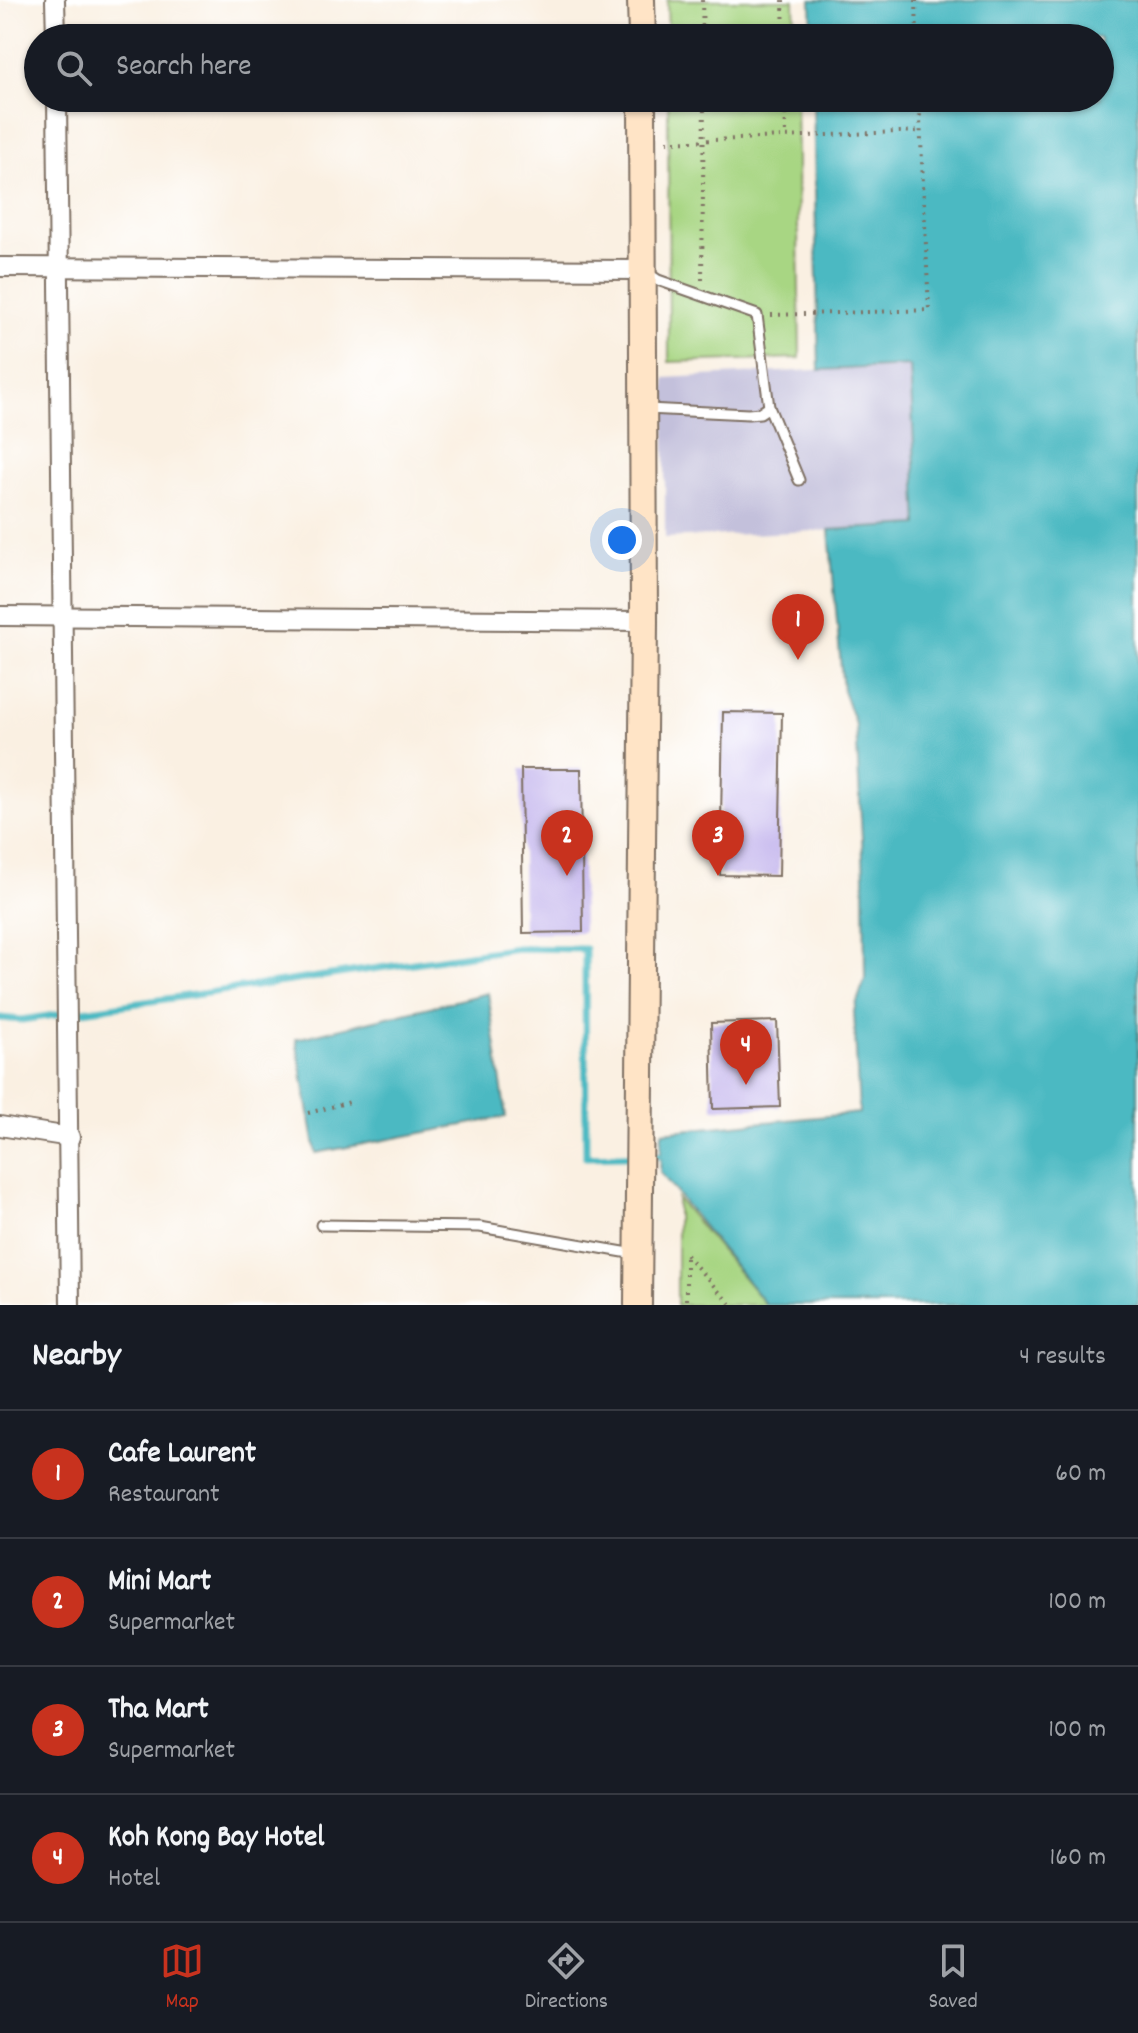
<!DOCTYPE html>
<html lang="en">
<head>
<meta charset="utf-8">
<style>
	body { margin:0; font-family:Dekko,sans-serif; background:#20242c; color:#f1f3f6 }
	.you { position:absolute; left:622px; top:540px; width:28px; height:28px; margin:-20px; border:6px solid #fff; border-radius:50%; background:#1a73e8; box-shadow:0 0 0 12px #1a73e833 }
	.badge { display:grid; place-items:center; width:52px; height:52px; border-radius:50%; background:#c8321e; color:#fff; font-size:26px; font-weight:700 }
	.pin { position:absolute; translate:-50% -66px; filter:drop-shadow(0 2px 4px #0008) }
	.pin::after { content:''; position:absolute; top:42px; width:28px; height:24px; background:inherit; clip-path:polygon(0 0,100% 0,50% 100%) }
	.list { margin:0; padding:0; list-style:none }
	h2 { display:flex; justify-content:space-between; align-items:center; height:104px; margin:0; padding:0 32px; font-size:34px }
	h2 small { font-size:26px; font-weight:400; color:#9ea1a6 }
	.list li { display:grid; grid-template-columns:52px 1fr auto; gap:24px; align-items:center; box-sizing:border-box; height:128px; padding:0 32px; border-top:2px solid #363941 }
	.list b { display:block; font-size:30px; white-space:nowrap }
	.list p { margin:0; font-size:26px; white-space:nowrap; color:#9ea1a6 }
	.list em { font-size:26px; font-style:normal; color:#9ea1a6 }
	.icon { flex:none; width:44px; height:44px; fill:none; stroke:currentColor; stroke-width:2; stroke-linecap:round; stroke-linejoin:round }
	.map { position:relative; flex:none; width:1138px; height:1305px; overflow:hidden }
	.search { position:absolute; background:#171b24; box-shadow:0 2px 6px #0004; left:24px; right:24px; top:24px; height:88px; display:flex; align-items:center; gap:20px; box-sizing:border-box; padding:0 28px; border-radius:44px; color:#9ea1a6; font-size:30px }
	.sheet { height:616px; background:#171b24 }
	nav { display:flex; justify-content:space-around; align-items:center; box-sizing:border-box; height:112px; border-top:2px solid #363941; background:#171b24; font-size:22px; color:#9ea1a6 }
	nav a { display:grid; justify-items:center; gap:4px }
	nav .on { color:#c8321e }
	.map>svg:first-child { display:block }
</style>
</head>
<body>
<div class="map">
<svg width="1138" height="1305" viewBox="0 0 1138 1305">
	<rect width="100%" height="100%" fill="#fff"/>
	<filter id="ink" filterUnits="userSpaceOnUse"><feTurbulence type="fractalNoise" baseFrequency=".0125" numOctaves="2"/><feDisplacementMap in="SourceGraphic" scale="16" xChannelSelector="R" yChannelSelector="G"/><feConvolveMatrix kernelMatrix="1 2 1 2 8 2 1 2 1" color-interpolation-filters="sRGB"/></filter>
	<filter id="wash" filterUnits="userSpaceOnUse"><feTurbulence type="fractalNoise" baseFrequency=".006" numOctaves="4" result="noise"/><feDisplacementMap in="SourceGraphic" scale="32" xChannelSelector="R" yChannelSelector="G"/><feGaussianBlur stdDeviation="1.8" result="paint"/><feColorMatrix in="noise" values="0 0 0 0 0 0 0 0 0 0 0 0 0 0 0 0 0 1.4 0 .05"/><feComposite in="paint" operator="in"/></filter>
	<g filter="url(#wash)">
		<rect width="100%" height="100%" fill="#faf0e2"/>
		<path fill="#c3c0db" d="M910 365 918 526 665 538V378Z"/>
		<g fill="#a8d683" stroke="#728050" stroke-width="2">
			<path d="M667 0H794L795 38H668Z"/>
			<path d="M668 98H796L800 358 669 362Z"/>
			<path d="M677 1198 766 1305H677Z"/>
		</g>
		<g fill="#4bb9c2" stroke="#437270" stroke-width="2">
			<path d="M811 0H1138V1305H766L660 1172 662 1132 859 1113 854 1011 865 979 864 876 856 726 843 691 829 530 918 525 910 366 819 370 813 98H1100V38H812Z"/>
			<path d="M488 993 506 1117 316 1153 296 1039Z"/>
		</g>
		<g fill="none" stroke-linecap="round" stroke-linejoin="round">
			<path stroke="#4bb9c2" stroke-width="7" d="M0 1018 21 1020 517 948 585 949 586 1157 658 1155"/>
		</g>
		<g id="blocks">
			<g fill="#bdadeb">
				<path d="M723 712 782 713 779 876 720 875Z"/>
				<path d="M521 769H581L583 932 523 933Z"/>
				<path d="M777 1021 780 1107 713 1109 711 1023Z"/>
			</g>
		</g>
	</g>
	<g filter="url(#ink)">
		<use href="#blocks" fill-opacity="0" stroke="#7e6f63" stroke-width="2"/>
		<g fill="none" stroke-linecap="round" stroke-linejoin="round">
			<g stroke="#7e6f63" stroke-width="13">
				<g id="lane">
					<path d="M646 272 658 280 757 315 769 407"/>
					<path d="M647 409 748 414 760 413 769 407 799 480"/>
					<path d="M321 1225 480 1227 635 1254"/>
				</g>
			</g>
			<g stroke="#7e6f63" stroke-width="22">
				<g id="street">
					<path d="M55 0 56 38"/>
					<path d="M57 98 70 1305"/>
					<path d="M0 267 643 270"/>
					<path d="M0 616 644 621"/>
					<path d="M0 1126 70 1137"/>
				</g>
			</g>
			<g stroke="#7e6f63" stroke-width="30">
				<g id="secondary">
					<path d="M641 0 642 38"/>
					<path d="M638 1305 644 621 642 98"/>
				</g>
			</g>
			<g stroke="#7e6f63" stroke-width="4" stroke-dasharray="2 6" stroke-linecap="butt">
				<path d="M702 0 703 38"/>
				<path d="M783 0 784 38"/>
				<path d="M916 0 917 38"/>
				<path d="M785 98 786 136"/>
				<path d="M667 142 921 131"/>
				<path d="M702 280 704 98"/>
				<path d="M771 315 929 310 919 98"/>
				<path d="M308 1113 354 1101"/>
				<path d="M686 1255 731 1305"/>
				<path d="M686 1258V1305"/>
			</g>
			<use href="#lane" stroke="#fff" stroke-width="9"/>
			<use href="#street" stroke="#fff" stroke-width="18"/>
			<use href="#secondary" stroke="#ffe4c6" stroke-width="26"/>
		</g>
	</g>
</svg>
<div class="you"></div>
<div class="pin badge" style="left:798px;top:660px">1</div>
<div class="pin badge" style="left:567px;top:876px">2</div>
<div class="pin badge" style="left:718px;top:876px">3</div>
<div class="pin badge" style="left:746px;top:1085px">4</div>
<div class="search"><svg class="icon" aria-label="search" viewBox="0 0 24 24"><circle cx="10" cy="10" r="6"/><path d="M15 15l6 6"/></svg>Search here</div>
</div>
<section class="sheet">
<h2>Nearby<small>4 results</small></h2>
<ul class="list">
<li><span class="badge">1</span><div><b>Cafe Laurent</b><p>Restaurant</p></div><em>60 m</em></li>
<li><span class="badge">2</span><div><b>Mini Mart</b><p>Supermarket</p></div><em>100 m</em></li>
<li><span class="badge">3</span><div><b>Tha Mart</b><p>Supermarket</p></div><em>100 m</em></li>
<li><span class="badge">4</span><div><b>Koh Kong Bay Hotel</b><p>Hotel</p></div><em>160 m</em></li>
</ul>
</section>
<nav>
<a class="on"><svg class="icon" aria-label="map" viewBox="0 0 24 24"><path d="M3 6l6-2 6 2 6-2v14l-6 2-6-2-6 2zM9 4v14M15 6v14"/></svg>Map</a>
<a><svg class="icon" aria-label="directions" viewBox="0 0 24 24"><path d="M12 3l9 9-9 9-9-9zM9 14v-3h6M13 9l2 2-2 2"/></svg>Directions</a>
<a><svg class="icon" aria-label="saved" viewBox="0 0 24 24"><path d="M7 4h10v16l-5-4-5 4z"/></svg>Saved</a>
</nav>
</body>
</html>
